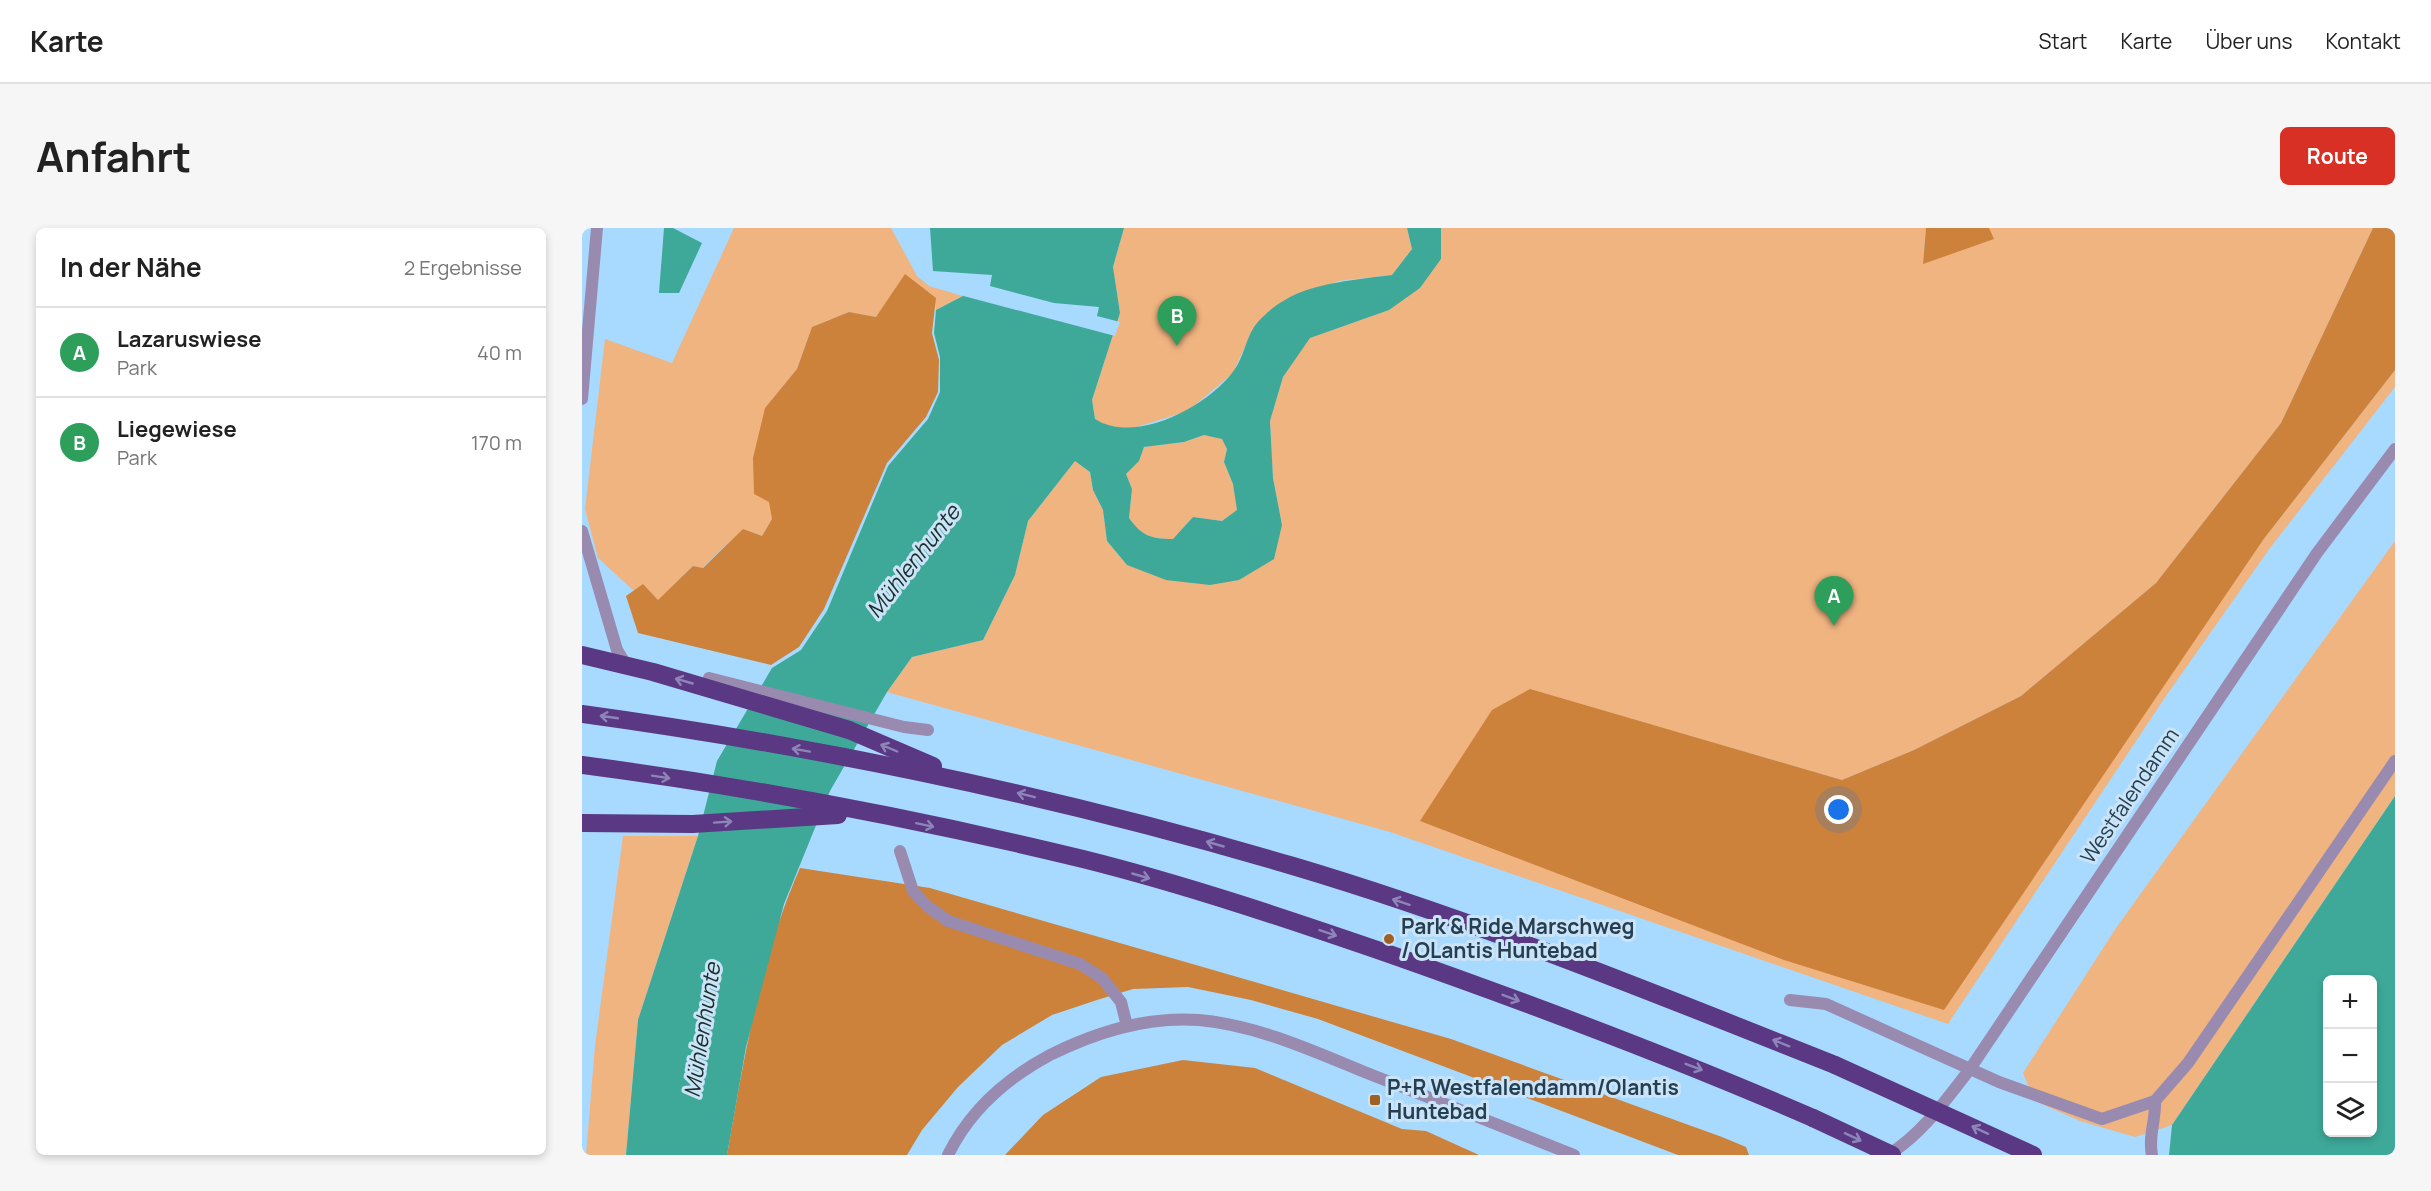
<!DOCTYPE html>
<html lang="de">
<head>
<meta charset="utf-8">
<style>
	body { margin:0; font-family:Manrope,sans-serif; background:#f6f6f6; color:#222 }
	.controls { position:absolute; right:18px; bottom:18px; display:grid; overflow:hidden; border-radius:9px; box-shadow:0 3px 9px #0003 }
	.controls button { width:54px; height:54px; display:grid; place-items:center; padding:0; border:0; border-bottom:2px solid #e0e0e0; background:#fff; color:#222; font:30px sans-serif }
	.you { position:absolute; left:1257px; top:582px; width:21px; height:21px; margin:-15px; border:4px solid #fff; border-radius:50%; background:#1a73e8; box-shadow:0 0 0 9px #1a73e833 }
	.badge { display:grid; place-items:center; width:39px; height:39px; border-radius:50%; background:#d93025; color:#fff; font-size:20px; font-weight:700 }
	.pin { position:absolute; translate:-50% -50px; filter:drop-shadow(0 2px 3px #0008) }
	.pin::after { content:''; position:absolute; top:32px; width:21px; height:18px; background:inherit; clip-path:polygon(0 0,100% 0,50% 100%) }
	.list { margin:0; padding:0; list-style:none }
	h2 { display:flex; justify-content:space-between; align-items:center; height:78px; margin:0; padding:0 24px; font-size:26px }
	h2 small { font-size:20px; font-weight:400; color:#767676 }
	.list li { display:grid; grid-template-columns:39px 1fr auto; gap:18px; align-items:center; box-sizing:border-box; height:90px; padding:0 24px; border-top:2px solid #e0e0e0 }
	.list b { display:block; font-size:22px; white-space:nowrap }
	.list p { margin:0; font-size:20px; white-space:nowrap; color:#767676 }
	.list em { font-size:20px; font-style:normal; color:#767676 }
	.icon { flex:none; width:33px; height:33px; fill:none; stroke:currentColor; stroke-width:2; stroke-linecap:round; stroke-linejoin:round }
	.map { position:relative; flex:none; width:1813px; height:927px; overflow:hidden; border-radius:9px }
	header { display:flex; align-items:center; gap:36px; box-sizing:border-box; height:84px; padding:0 30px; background:#fff; border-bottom:2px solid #e0e0e0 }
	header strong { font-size:28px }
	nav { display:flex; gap:33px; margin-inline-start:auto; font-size:21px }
	.intro { display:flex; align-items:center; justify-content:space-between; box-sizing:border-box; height:144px; padding:0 36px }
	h1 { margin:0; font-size:42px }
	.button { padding:15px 27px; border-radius:9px; background:#d93025; color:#fff; font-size:21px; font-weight:700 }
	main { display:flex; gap:36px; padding:0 36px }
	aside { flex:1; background:#fff; border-radius:9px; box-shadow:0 3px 9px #0003 }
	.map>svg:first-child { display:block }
</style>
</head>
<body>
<header>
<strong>Karte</strong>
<nav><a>Start</a><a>Karte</a><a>Über uns</a><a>Kontakt</a></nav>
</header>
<div class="intro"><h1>Anfahrt</h1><a class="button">Route</a></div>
<main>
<aside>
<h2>In der Nähe<small>2 Ergebnisse</small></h2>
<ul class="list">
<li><span class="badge" style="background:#2e9e5b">A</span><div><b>Lazaruswiese</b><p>Park</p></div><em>40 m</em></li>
<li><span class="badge" style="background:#2e9e5b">B</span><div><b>Liegewiese</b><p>Park</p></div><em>170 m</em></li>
</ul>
</aside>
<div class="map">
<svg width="1813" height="927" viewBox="0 0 1813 927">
	<rect width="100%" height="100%" fill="#a8d9fe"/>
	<g fill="#f0b481">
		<path d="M152 0H309L335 48 347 58 381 68 354 82 353 70 294 89 267 84 230 99 215 141 183 180 190 291 180 308 161 301 120 340 111 338 76 372 61 357 52 363 16 330 3 281 23 111 90 135Z"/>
		<path d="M542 0H825L830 21 810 47 756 53 672 99 651 145 606 183 548 201 524 198 513 191 510 172 538 85 531 39Z"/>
		<path d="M859 0H1344L1341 35 1411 11 1407 0H1791L1699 195 1574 355 1439 468 1332 522 1260 552 948 462 1202 732 1681 312 1813 142V159L1688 320 1584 468 1366 796 808 604 305 464 330 429 401 412 433 347 446 293 493 233 508 244 511 262 521 282 525 313 545 337 700 297 691 250 688 193 701 149 727 110 807 82 859 31Z"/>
		<path d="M622 207 641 211 645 221 642 234 651 256 656 282 640 293 611 289 591 311C569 311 559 308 547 290L550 261 544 246 557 233 562 219 602 214Z"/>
		<path d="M1813 313V568L1590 897 1553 909 1498 893 1453 873 1441 845 1534 700Z"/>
		<path d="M41 608H116L56 792 44 927H4L13 818Z"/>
	</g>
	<g fill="#cc823b">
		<path d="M1344 0H1407L1412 11 1341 36Z"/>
		<path d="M1791 0H1813V142L1681 312 1362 782 1202 732 838 593 910 482 948 461 1260 552 1332 522 1439 468 1574 355 1699 195Z"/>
		<path d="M323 46 354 70 350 105 357 132 356 164 344 189 305 235 242 381 217 419 189 437 56 405 44 368 61 356 76 372 111 338 121 340 161 301 180 308 190 291 187 274 172 266 171 230 183 180 215 141 230 99 267 84 294 89Z"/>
		<path d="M218 640 348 660 869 811 1140 909 1164 919 1167 927H1096L736 791 669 772 606 759 551 761 515 772 470 787 420 817 376 859 340 902 325 927H145C162 830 178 730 218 640Z"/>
		<path d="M601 832 673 840 820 901 844 903 897 927H423L461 887 519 849Z"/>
	</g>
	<g fill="#3ea999" fill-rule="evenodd">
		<path d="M82 0H91L120 15 97 65H77Z"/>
		<path d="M348 0H542L531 39 538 85 510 172 513 191C553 217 624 179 650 145 661 132 663 113 672 99 678 90 693 77 703 72 729 55 779 51 810 47L830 21 825 0H859V31L838 60 807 82 728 110 701 149 688 193 691 250 700 297 692 331 657 352 628 357 584 352 545 337 525 313 521 282 511 262 508 244 493 233 446 293 433 347 401 412 330 429 305 464 248 563 202 676 164 819 145 927H44L56 792 116 608 135 533 190 440 219 422 245 383 306 238 346 191 358 164V129L352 105 354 82 381 68 351 43ZM622 207 640 211 645 221 642 234 651 256 655 282 640 293 611 289 591 311C569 311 560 308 547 290L550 261 544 246 557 233 562 219 602 214Z"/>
		<path d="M1813 568V927H1587L1590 897ZM1746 752H1790V904H1746Z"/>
	</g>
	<path fill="#a8d9fe" d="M351 43 410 47 408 58 472 75 517 79 515 88 538 94 533 108 374 66 350 46Z"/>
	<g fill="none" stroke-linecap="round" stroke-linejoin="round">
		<g stroke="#998bb0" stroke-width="12">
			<path d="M0 171 15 0"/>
			<path d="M0 303 35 422 43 435"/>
			<path d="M127 450 322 499 346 502"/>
			<path d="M318 623 331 663 345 678 366 693 498 736 520 750 539 774 545 798"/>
			<path d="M1208 772 1244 776 1417 854 1520 891 1573 873 1606 835 1813 533"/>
			<path d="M1570 927C1566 908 1574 892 1573 873"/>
		</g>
		<g stroke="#998bb0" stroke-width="12">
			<path d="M366 927C388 882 425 850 468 827 514 804 564 788 617 792 675 797 731 823 785 845 854 872 923 900 992 927"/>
			<path d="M1306 927C1340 906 1363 873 1388 841L1735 325 1813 221"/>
		</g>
		<g stroke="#5a3884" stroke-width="18">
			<path d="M0 427 71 444 267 502 351 538"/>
			<path d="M0 486C241 519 478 569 711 638 896 693 1074 766 1253 837"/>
			<path d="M0 537C168 559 337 591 501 631 605 657 708 692 810 727 952 777 1093 830 1231 890"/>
			<path d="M0 595 111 596 256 587"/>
		</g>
		<g stroke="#5a3884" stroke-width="18">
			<path d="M1253 837 1451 927"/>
			<path d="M1231 890 1310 927"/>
		</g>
	</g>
	<defs><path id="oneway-shaft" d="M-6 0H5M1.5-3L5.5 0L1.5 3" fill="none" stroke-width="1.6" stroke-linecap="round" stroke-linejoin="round" transform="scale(1.5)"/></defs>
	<g stroke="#8d85b7">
		<use href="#oneway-shaft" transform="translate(102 453) rotate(-164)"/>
		<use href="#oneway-shaft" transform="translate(27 489) rotate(-172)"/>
		<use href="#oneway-shaft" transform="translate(307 520) rotate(-157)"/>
		<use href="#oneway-shaft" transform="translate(219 522) rotate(-170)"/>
		<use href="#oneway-shaft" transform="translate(79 549) rotate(9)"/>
		<use href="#oneway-shaft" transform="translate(444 567) rotate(-166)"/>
		<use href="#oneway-shaft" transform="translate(141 594) rotate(-4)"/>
		<use href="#oneway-shaft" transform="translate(343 597) rotate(12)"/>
		<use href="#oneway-shaft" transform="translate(633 616) rotate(-164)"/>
		<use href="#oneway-shaft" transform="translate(559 648) rotate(16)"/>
		<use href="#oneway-shaft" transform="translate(819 674) rotate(-162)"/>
		<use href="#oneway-shaft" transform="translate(746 705) rotate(19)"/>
		<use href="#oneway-shaft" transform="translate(929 770) rotate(21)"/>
		<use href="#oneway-shaft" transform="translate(1199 815) rotate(-158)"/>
		<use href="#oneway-shaft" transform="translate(1112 839) rotate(21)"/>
		<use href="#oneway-shaft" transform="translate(1398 902) rotate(-155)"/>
		<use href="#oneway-shaft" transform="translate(1271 909) rotate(25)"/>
	</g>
	<g fill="#9e6125" stroke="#cbe3f6" stroke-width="2">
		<circle cx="807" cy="711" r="6"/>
		<rect x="787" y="866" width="12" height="12" rx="3"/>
	</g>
	<g text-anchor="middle" stroke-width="6" stroke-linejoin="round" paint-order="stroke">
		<g font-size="21" fill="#253f52" stroke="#cbe3f6">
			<text transform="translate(1548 568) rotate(-56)" y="7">Westfalendamm</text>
		</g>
		<g font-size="21" font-weight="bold" fill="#253f52" stroke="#cbe3f6" text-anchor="start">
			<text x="819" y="706">Park &amp; Ride Marschweg<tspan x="819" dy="24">/ OLantis Huntebad</tspan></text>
			<text x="805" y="867">P+R Westfalendamm/Olantis<tspan x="805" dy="24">Huntebad</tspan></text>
		</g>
		<g font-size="22" font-style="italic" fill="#172f2b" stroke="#cbe3f6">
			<text transform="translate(331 333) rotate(-52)" y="8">Mühlenhunte</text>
			<text transform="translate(120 802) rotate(-81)" y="8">Mühlenhunte</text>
		</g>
	</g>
</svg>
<div class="controls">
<button>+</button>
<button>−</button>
<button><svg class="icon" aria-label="layers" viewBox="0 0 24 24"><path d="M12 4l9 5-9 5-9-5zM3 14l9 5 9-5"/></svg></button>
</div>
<div class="you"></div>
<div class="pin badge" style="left:1252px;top:398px;background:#2e9e5b">A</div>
<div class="pin badge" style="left:595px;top:118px;background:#2e9e5b">B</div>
</div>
</main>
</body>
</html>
